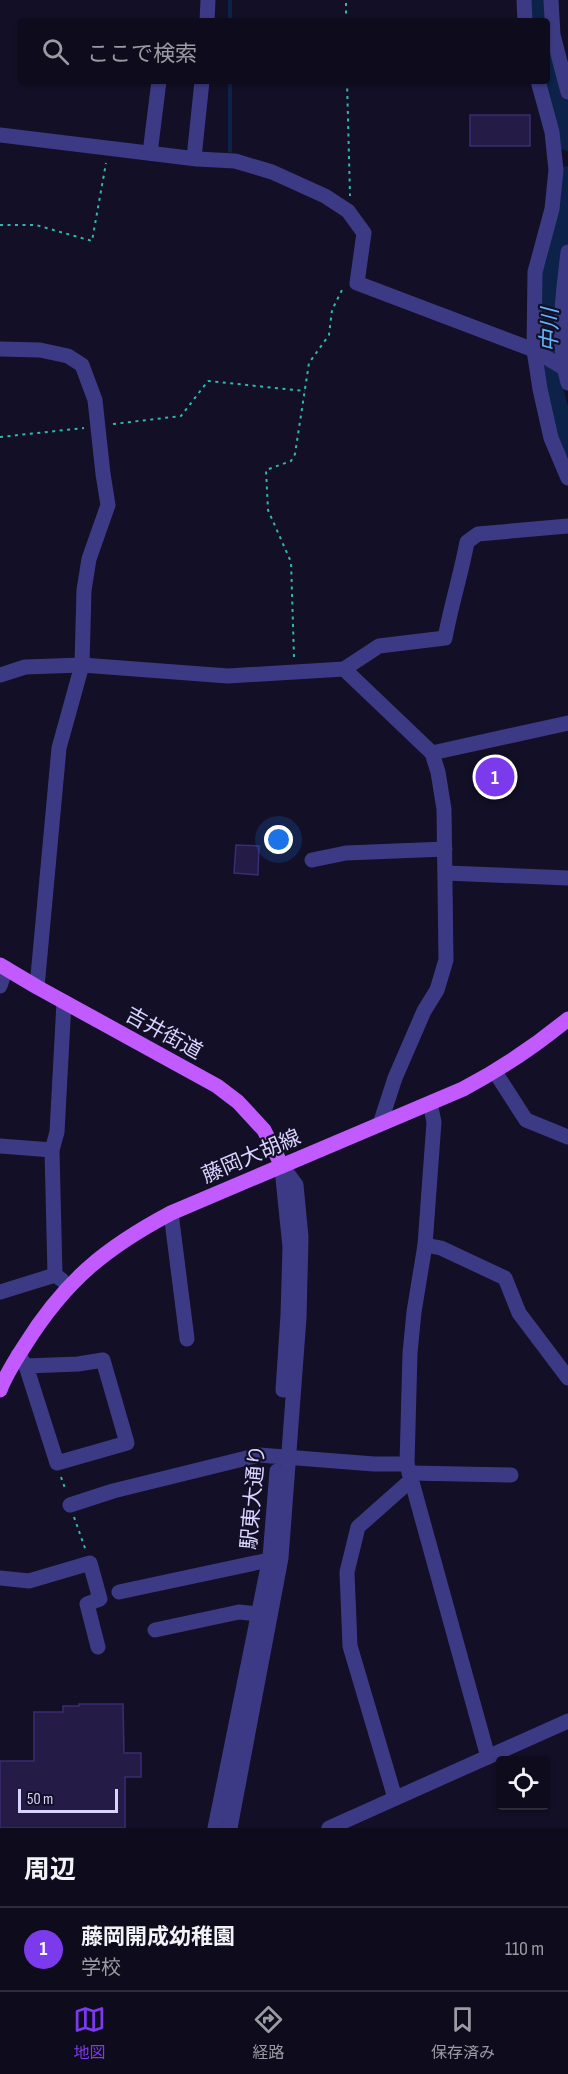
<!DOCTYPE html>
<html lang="ja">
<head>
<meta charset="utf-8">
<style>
	body { margin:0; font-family:"Sofia Sans Condensed","Noto Sans JP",sans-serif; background:#171425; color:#f1f3f6 }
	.controls { position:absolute; right:18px; bottom:18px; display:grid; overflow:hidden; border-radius:6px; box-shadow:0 2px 4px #0004 }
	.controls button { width:54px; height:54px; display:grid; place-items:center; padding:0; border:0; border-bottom:2px solid #2e2b3b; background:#0e0b1c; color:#f1f3f6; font:30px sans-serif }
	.scale { position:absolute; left:18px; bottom:15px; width:100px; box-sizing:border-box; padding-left:6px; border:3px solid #d9d4ff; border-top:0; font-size:16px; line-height:21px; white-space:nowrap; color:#d9d4ff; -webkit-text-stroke:4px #130f26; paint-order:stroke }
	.you { position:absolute; left:279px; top:840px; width:21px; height:21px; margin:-15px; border:4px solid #fff; border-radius:50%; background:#1a73e8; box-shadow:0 0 0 9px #1a73e833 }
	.badge { display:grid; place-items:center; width:39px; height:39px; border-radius:50%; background:#7c3aed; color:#fff; font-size:20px; font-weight:700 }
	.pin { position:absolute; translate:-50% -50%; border:3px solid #fff; box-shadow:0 2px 6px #0006 }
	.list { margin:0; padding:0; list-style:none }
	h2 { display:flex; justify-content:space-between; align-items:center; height:78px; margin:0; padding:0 24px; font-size:26px }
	h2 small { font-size:20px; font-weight:400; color:#9b9ba3 }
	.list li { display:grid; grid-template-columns:39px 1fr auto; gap:18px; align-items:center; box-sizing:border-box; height:84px; padding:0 24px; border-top:2px solid #2e2b3b }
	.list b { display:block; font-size:22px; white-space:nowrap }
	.list p { margin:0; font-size:20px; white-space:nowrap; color:#9b9ba3 }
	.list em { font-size:20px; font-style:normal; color:#9b9ba3 }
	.icon { flex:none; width:33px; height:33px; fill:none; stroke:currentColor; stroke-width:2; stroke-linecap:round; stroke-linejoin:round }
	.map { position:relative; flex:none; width:568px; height:1828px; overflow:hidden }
	.search { position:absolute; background:#0e0b1c; box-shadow:0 2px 4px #0004; left:18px; right:18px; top:18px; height:66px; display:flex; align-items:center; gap:15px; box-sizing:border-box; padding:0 21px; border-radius:6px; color:#9b9ba3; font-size:22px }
	.sheet { height:162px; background:#0e0b1c }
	nav { display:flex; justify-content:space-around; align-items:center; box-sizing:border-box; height:84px; border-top:2px solid #2e2b3b; background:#0e0b1c; font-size:16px; color:#9b9ba3 }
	nav a { display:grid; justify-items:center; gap:3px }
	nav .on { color:#7c3aed }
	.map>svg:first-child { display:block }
</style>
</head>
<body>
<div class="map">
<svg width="568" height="1828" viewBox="0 0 568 1828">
	<rect width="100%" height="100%" fill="#130f26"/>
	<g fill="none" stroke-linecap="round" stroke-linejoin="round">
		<g stroke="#0c2248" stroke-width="4">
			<path d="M230 0V21"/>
			<path d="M230 81V151"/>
		</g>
		<g stroke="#0c2248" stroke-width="24">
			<path d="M539 0 541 21"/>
			<path d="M547 66 568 139"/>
			<path d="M568 178 552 268 549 300 548 378 562 430 568 445"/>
		</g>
	</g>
	<g fill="#241b47" stroke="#3b2d73" stroke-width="1.5">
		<rect x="470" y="115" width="60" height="31"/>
		<path d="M236 845 259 846 258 875 234 873Z"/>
		<path d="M79 1704H123L124 1753H141V1777H125V1828H0V1761H34V1712H63V1706H79Z"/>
	</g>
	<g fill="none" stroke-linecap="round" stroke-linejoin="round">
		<g stroke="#2fb8b0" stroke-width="2" stroke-dasharray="3 4.5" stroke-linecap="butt">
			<path d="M346 21V0"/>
			<path d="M347 81 350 196"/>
			<path d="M0 225H36L92 241 106 163"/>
			<path d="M113 424 181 416 208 381 305 391"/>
			<path d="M0 437 84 428"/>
			<path d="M294 657 291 562 268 510 266 470 291 461 295 454 309 363 329 335 332 310 343 288"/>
			<path d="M61 1477 66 1491"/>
			<path d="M74 1517 86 1551"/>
		</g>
		<g stroke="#3d3a85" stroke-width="15">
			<path d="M524 0 525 21"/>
			<path d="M551 0 553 35 568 92"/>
			<path d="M207 21 208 0"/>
			<path d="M538 81 552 132 556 170 552 209 535 272 534 350 540 389 551 438 568 478"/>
			<path d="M0 135 197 159 235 161 272 172 325 196 348 211 364 233 357 283 534 350 564 368"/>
			<path d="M150 153 159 81"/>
			<path d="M194 158 202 81"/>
			<path d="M568 252C563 295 556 341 568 383"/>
			<path d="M0 349 40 350 68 356 82 365 95 400 103 474 108 505 89 559 84 590 82 665 59 748 37 987"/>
			<path d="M344 669 379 646 445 638C451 606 461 574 467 542L478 534 568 526"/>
			<path d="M0 675 25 667 82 665 228 676 344 669 432 753 438 772 444 809 446 960 437 990 424 1011 395 1078 380 1124"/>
			<path d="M432 753 568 723"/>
			<path d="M312 860 346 853 445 849"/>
			<path d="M446 873 568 878"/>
			<path d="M0 986 6 968"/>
			<path d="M495 1072 526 1120 568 1137"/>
			<path d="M430 1103 434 1122 425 1245 414 1312 410 1353 407 1464 488 1757"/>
			<path d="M0 1146 52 1150"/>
			<path d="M282 1169 290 1247 288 1315 283 1390"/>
			<path d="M171 1213 187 1339"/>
			<path d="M425 1245 441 1248 505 1278 519 1313 568 1378"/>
			<path d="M55 1275 52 1150 57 1132 64 1002"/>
			<path d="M0 1292 55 1275 62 1280"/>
			<path d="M18 1355 26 1366 57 1463 127 1443 103 1360 78 1364 26 1366"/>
			<path d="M409 1473 511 1475"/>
			<path d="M70 1505 113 1491 259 1455 374 1464H407"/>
			<path d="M0 1578 29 1581 90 1563 100 1599 87 1604 98 1647"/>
			<path d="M119 1592 269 1560"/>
			<path d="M155 1630 239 1612 259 1614"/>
			<path d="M395 1798 350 1646 347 1572 358 1527 411 1480"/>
			<path d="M215 1828 270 1557 277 1471"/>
			<path d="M230 1828 281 1558 299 1318 301 1237 296 1185 282 1166"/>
			<path d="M329 1828 568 1721"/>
		</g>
		<g stroke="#c25bff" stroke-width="15">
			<path d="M0 965 37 987 217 1086 238 1102 264 1130 282 1166"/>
			<path d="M0 1390C6 1374 16 1359 25 1345 65 1281 105 1248 171 1213L463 1089C501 1069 535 1046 568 1019"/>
		</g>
	</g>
	<g text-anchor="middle" stroke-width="4.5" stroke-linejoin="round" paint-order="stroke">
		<g font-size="21" fill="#d9d4ff" stroke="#130f26">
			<text transform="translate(164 1033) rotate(29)" y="7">吉井街道</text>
			<text transform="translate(251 1156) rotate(-23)" y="7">藤岡大胡線</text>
			<text transform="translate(253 1497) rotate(-85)" y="7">駅東大通り</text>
		</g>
		<g font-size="22" font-style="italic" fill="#62b6ff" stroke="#130f26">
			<text transform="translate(549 330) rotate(-89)" y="8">中川</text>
		</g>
	</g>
</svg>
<div class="controls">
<button><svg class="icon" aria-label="locate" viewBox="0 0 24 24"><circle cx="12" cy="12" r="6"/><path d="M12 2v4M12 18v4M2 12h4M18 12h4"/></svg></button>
</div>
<div class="scale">50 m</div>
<div class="you"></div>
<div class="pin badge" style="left:495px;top:777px">1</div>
<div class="search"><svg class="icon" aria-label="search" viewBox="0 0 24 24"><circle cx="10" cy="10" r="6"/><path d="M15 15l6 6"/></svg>ここで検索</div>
</div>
<section class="sheet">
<h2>周辺<small></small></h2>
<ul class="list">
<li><span class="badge">1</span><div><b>藤岡開成幼稚園</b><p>学校</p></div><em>110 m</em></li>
</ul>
</section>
<nav>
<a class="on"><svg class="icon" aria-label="map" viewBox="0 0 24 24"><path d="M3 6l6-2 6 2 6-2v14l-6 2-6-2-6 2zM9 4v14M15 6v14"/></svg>地図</a>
<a><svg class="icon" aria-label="directions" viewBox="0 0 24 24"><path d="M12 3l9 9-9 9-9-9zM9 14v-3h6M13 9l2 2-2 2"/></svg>経路</a>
<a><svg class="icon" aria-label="saved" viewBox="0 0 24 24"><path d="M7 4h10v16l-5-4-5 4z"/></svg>保存済み</a>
</nav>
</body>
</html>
